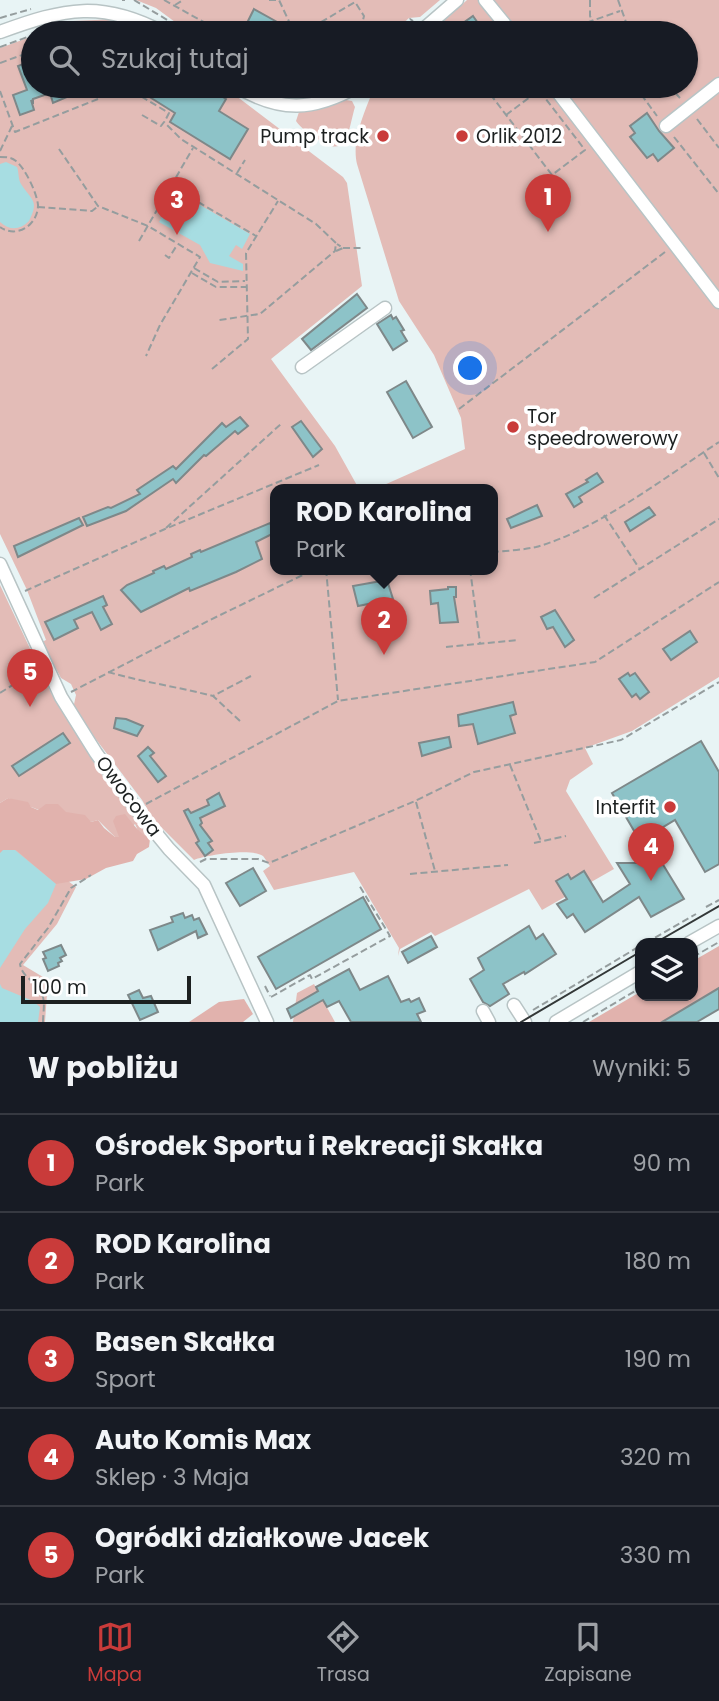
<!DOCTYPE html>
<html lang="pl">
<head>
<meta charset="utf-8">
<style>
	body { margin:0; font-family:Poppins,sans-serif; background:#20242c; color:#f1f3f6 }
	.controls { position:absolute; right:21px; bottom:21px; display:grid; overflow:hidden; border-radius:14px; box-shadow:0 2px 5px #0004 }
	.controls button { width:63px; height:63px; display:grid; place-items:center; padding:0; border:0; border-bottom:2px solid #363941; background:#171b24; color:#f1f3f6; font:35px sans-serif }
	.scale { position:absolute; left:21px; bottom:18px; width:170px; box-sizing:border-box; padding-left:7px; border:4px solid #1c2020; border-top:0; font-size:19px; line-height:24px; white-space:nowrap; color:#1c2020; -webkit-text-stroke:5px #fff; paint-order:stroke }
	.you { position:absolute; left:471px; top:369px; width:24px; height:24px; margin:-18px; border:5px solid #fff; border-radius:50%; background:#1a73e8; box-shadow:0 0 0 10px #1a73e833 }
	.badge { display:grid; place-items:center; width:46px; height:46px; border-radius:50%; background:#c93b3a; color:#fff; font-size:23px; font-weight:700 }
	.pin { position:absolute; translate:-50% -58px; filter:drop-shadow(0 2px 4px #0008) }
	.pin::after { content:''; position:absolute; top:37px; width:24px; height:21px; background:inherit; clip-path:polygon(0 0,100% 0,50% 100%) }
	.popup { position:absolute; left:270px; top:484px; width:228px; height:91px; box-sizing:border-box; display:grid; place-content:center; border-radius:14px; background:#171b24; filter:drop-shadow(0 2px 5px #0005); font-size:23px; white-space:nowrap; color:#9ea1a6 }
	.popup b { font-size:26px; color:#f1f3f6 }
	.popup::after { content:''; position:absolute; left:50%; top:100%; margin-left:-14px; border:14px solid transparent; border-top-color:#171b24 }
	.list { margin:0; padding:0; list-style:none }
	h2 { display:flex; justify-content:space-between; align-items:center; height:91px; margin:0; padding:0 28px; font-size:30px }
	h2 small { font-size:23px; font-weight:400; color:#9ea1a6 }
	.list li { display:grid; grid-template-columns:46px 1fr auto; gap:21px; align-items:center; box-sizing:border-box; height:98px; padding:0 28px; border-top:2px solid #363941 }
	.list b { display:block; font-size:26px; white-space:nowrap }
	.list p { margin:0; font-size:23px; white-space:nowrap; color:#9ea1a6 }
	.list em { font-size:23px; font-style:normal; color:#9ea1a6 }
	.icon { flex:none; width:38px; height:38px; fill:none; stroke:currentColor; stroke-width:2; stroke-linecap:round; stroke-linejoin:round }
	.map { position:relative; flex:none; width:719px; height:1022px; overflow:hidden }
	.search { position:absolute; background:#171b24; box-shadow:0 2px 5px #0004; left:21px; right:21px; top:21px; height:77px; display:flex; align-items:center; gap:18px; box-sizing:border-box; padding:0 24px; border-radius:38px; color:#9ea1a6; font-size:26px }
	.sheet { height:581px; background:#171b24 }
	nav { display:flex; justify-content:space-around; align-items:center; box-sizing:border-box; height:98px; border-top:2px solid #363941; background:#171b24; font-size:19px; color:#9ea1a6 }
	nav a { display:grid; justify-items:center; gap:4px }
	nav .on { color:#c93b3a }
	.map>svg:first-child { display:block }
</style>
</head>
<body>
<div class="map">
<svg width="719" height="1022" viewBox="0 0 719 1022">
	<rect width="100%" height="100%" fill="#e8f4f5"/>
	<g fill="#e3bcb7">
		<path d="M136 0H440L420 17 409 18 392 33H190L156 8Z"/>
		<path d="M467 0H719V677L632 731 585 748 593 764 570 780 566 791 614 869 542 910 529 889 435 936 431 932 400 949 398 956 399 948 354 872 274 890 263 871 270 866C268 864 265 858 263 856 251 848 207 855 194 860L153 819 142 800 73 709 76 695 71 684 61 678 42 642 46 640 27 590 0 534V48L33 36V86H223L343 177 347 183 362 286 271 359 335 446 359 489H276V569H492V489H375L465 449 461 418 434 355 399 301 357 164C351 140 366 108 375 86H686V33H431Z"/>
		<path d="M117 19 115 27 131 32 134 25 151 33H39L73 21Z"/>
		<path d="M346 100 352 101 355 107C348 130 348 161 318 139 310 133 301 129 296 121L299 112 321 109Z"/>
		<path d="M0 585 51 693 107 783 153 837 150 839 140 835 135 824 120 838 115 837 98 820 91 822 74 814 39 810 8 798 0 803Z"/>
		<path d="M0 830 76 887 57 924 23 965 48 980 45 1022H0Z"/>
		<path d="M314 984 335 1022H293L297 993Z"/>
	</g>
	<g fill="#e1b2ad">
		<path d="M8 798 28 802 31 807 38 810 46 804H58L66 812 85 815 91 822 98 820 104 828 115 837H119L113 821 116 816 125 814C132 823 140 834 150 839L149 847 137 854 133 861 106 868 86 879 56 884 16 850 0 853V803Z"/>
		<path d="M719 946V988L662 1022H589L640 992V996H693V961Z"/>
		<path d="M244 999 253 1014 243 1022H189L219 1002Z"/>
	</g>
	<g fill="#a7dde2">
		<path d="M6 162 17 167C19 172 18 179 21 184 31 200 40 200 29 221 20 230 10 231 0 222V164Z"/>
		<path d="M176 191 250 234 242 249 236 245 229 256 243 264V271L210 263 200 245 159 222Z"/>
		<path d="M3 850H15L56 884 48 903 25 929 0 968V853Z"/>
		<path d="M0 984 2 988 33 1001 40 1007 38 1022H0Z"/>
	</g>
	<g fill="#8dc3c8" stroke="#7e8889" stroke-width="2">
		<path d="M254 9 279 23 273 33H242Z"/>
		<path d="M473 16 482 29 475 33H449Z"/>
		<path d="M33 60V86H66L64 88 67 97 53 103 50 93 33 99V104L31 100 34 110 20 115 13 95 27 90 18 66Z"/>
		<path d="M154 86H205L226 99 219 111 248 129 230 159 170 122 175 113 148 96Z"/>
		<path d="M647 113 659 131 674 148 658 161 653 154 647 158 630 137 635 133 630 126Z"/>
		<path d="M357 294 367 308 311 350 302 339Z"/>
		<path d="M391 315 393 319 396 317 404 330 401 331 407 341 393 350 377 324Z"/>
		<path d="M406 381 432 427 413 438 387 392Z"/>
		<path d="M240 417 248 426 238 434 235 431 206 456 204 455 176 483 173 479 126 511 87 526 83 517 108 507 111 508 140 494 137 490 173 466 176 469 222 423 226 427Z"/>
		<path d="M301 421 322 449 313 457 292 427Z"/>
		<path d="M597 473 603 482 579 497 582 502 574 507 566 494 588 482 586 480Z"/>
		<path d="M537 505 542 516 511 528 507 519Z"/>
		<path d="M649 507 655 515 630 531 625 522Z"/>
		<path d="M79 518 83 525 18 557 14 546Z"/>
		<path d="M270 523 274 533 256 542 262 559 236 572 190 591 189 588 141 612 121 590 127 585 154 573 153 571 164 566 166 569 192 557 191 554 200 550 201 552Z"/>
		<path d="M387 580 393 599 358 606 353 586Z"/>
		<path d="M448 587H456V597H454L458 622 440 623 438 603 431 604 430 591 448 589Z"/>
		<path d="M103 596 107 605 103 607 112 624 101 630 92 612 74 620 78 628 54 640 45 622Z"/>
		<path d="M555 610 574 640 565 647 553 627 547 629 541 617Z"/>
		<path d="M690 631 697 642 671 660 663 649Z"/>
		<path d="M628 673 630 676 635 673 649 692 640 699 636 694 632 697 619 679Z"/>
		<path d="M513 702 516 714 510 716 515 733 478 744 473 724 459 726 458 715Z"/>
		<path d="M116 718 126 719 143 726 137 736 114 728Z"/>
		<path d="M63 733 70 743 19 776 12 766Z"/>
		<path d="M449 737 451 747 422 756 419 743Z"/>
		<path d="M701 741 719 772V864L705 872 675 820 640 841 612 793Z"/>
		<path d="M148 747 154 753 150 756 166 776 158 782 138 756Z"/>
		<path d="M219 793 225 806 200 818 202 823 200 825 212 841 208 843 213 850 205 856 196 843 199 841 184 811 188 809 191 813 209 805 207 800Z"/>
		<path d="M617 863H662L684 899 651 917 639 897 585 932 573 914 567 918 557 904 567 899 556 881 568 874 571 879 584 871 603 902 630 884Z"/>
		<path d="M253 868 266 891 240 906 226 883Z"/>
		<path d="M363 897 381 929 276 989 258 957Z"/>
		<path d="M183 913 185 918 192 915 194 920 199 918 207 934 198 938 196 931 158 950 150 930 173 922 171 917Z"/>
		<path d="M529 926 536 939 543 934 556 954 525 974 524 972 503 984 509 994 490 1006 483 1002 470 979 484 970 478 958Z"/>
		<path d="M431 936 437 947 408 963 402 952Z"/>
		<path d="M61 945 66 955 60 958 62 961 58 963 59 966 48 971 43 959 46 958 43 952Z"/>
		<path d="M349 969 360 990 388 976 401 1002 409 999 411 1002 419 998 425 1011 417 1014 421 1022H351L339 1001 327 1007 323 1000 291 1018 287 1009 318 991 316 987Z"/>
		<path d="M719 988V1009L697 1022H662Z"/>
		<path d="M139 990 143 998 151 996 158 1012 140 1020 128 995Z"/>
	</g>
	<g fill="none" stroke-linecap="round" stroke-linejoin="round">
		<g stroke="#b8c4c5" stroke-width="15">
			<g id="minor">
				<path d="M485 0 512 33"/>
				<path d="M0 32C65 8 102 0 164 33"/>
				<path d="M419 33 457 0"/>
				<path d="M236 86C280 113 314 111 358 86"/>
				<path d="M553 86 719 302"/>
				<path d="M666 126 719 84"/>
				<path d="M302 367 385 308"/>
				<path d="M0 564 61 697 96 753 137 810 169 849 204 885 267 1022"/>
				<path d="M689 943 719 926"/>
				<path d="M514 1005 525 1022"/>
				<path d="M483 1011 489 1022"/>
				<path d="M556 1022 640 972"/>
			</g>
		</g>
		<g stroke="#959d9e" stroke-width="2" stroke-dasharray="7 3.5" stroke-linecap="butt">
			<path d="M122 0H125"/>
			<path d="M134 0 169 21"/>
			<path d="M164 0 220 31"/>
			<path d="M269 0H279L293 30 306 31 355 2 364 16 363 20 375 33"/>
			<path d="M590 0V16L598 33"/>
			<path d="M618 0 630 33"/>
			<path d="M175 5 183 0"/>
			<path d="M0 18 31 9"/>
			<path d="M173 24 186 33"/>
			<path d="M98 25 102 33"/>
			<path d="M394 33 410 19 413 21"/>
			<path d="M557 33 620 11"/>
			<path d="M0 47 33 35"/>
			<path d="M0 63 33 51"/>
			<path d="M145 86 142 97 169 113 165 121"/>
			<path d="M484 86 552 175 585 150 539 90"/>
			<path d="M635 86 657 116"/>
			<path d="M669 86 680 98"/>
			<path d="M274 89 300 92"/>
			<path d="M0 91 15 132 98 99"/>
			<path d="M142 115 161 126 164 122 181 139 316 224 336 243 335 251 260 314 219 320"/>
			<path d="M506 115 538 91"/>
			<path d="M697 119 719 148"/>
			<path d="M674 137 719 194"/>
			<path d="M59 149 98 206 148 226 200 257 160 325 146 356"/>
			<path d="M0 151 12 126"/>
			<path d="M0 157C6 157 11 157 16 161 25 168 37 193 38 205 38 225 17 239 0 227"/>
			<path d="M237 173 245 160"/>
			<path d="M171 186 256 236"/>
			<path d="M38 207 92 211 97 207"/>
			<path d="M139 241 193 148"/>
			<path d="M343 248H363"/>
			<path d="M336 251 343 248 337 244"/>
			<path d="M165 255 169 258 177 245"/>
			<path d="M194 268 218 282 245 281"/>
			<path d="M192 273 216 287H246"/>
			<path d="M212 369 248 339 246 253 278 201"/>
			<path d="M459 409 665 252"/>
			<path d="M704 453 719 478"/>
			<path d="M604 515 639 568"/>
			<path d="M166 528 282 423"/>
			<path d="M492 552C506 551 522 550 536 547 595 531 667 476 719 442"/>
			<path d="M326 569 338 700"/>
			<path d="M470 569 480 643"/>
			<path d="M25 591 165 529 319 465"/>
			<path d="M594 598 719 519"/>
			<path d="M446 647 519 640"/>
			<path d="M108 672C143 682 178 687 213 696"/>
			<path d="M71 692 210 620 315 569"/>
			<path d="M0 693 35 671"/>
			<path d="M240 721 213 696 251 676"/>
			<path d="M510 765 541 841"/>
			<path d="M416 802 435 871"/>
			<path d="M146 804 338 701 595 662 719 582"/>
			<path d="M534 843 566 836"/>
			<path d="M200 862 206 859H258L269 863 415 801 474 772 621 740 719 682"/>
			<path d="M410 874 508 865"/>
			<path d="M706 907 719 900"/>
			<path d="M646 943 696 914"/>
			<path d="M693 957 719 942"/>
			<path d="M265 986 270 996"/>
			<path d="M271 997 310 975 312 979 390 936 359 885"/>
			<path d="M533 1010 640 946"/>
			<path d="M43 1022C43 1012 46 1001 41 992 35 981 22 977 20 964L48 928 71 888 91 875"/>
			<path d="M583 1022 640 988"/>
		</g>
		<use href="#minor" stroke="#fff" stroke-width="12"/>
		<g stroke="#333838" stroke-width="2">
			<path d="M655 943 719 906"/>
			<path d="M521 1022 640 952"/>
		</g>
	</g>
	<g fill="#c93b3a" stroke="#fff" stroke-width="2.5">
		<circle cx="383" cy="136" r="7"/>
		<circle cx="462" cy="136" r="7"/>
		<circle cx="513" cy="427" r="7"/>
		<circle cx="670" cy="807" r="7"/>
	</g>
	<g text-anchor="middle" stroke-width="7" stroke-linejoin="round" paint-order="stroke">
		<g font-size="19" fill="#1c2020" stroke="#fff" text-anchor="end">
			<text x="369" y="143">Pump track</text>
			<text x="476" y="143" text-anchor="start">Orlik 2012</text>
			<text x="527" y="423" text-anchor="start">Tor<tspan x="527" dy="22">speedrowerowy</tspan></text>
			<text x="656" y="814">Interfit</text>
		</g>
		<g font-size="19" fill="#1c2020" stroke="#fff">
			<text transform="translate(129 796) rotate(53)" y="7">Owocowa</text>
		</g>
	</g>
</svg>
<div class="controls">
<button><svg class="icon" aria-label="layers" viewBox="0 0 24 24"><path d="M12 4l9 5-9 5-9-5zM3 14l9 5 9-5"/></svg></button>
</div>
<div class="scale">100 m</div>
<div class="you"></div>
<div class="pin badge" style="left:548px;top:232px">1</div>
<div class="pin badge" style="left:384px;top:655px">2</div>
<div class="popup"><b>ROD Karolina</b>Park</div>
<div class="pin badge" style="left:177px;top:235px">3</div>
<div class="pin badge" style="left:651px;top:881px">4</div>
<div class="pin badge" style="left:30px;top:707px">5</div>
<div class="search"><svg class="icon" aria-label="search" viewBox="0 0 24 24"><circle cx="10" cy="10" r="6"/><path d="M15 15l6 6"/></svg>Szukaj tutaj</div>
</div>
<section class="sheet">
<h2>W pobliżu<small>Wyniki: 5</small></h2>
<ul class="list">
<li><span class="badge">1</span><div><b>Ośrodek Sportu i Rekreacji Skałka</b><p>Park</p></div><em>90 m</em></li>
<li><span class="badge">2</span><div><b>ROD Karolina</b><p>Park</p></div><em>180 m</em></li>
<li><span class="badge">3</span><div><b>Basen Skałka</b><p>Sport</p></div><em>190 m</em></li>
<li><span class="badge">4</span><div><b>Auto Komis Max</b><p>Sklep · 3 Maja</p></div><em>320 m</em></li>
<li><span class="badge">5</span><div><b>Ogródki działkowe Jacek</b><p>Park</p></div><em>330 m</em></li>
</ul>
</section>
<nav>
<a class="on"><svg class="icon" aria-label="map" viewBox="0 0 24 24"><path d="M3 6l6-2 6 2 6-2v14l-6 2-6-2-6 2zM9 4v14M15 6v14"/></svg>Mapa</a>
<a><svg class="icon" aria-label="directions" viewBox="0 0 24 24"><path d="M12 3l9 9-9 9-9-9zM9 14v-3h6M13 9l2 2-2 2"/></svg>Trasa</a>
<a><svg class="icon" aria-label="saved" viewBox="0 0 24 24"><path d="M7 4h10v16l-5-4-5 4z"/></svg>Zapisane</a>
</nav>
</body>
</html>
